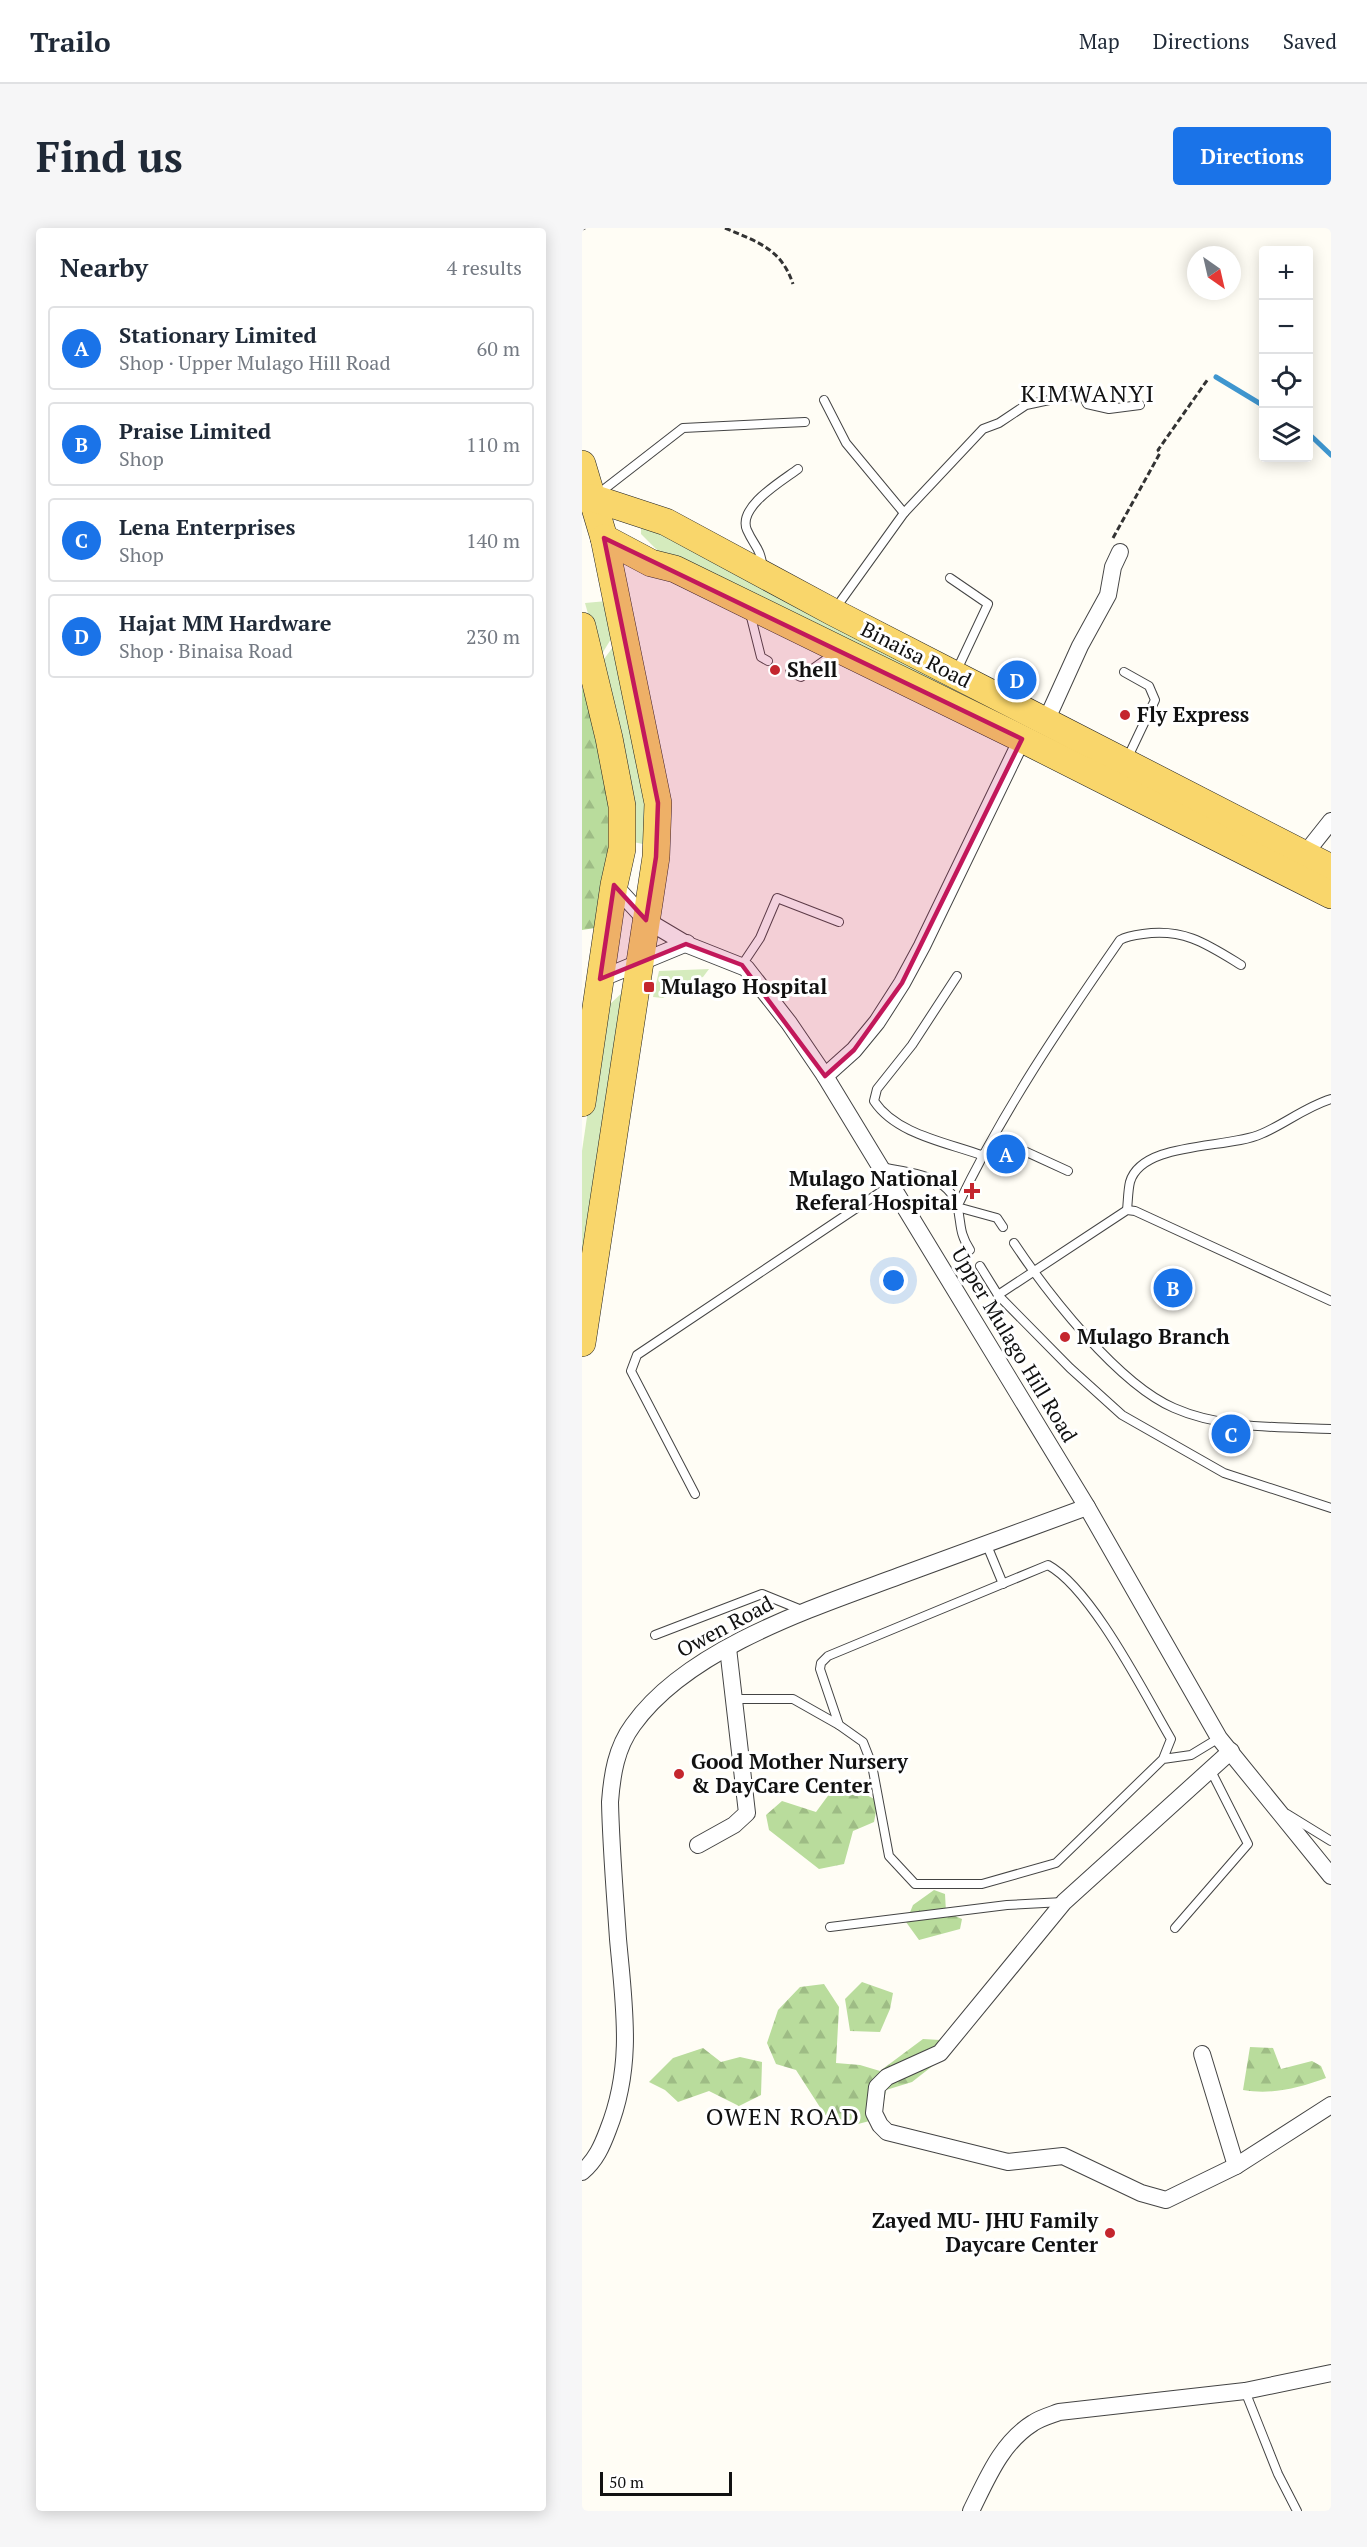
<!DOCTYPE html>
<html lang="en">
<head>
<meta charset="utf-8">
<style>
	body { margin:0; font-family:"PT Serif",serif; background:#f6f6f7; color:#1f2937 }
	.controls { position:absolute; right:18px; top:18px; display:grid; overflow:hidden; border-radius:6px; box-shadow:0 3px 15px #0003 }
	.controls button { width:54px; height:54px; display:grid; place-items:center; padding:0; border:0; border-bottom:2px solid #e0e1e3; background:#fff; color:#1f2937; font:30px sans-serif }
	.compass { position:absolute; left:605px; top:18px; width:54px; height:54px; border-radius:50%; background:#fff; box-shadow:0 3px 15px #0003; rotate:146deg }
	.scale { position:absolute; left:18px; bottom:15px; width:132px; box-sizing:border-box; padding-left:6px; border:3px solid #111; border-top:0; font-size:16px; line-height:21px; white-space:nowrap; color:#111; -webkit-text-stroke:4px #fff; paint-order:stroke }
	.you { position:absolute; left:312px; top:1053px; width:21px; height:21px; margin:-15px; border:4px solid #fff; border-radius:50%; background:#1a73e8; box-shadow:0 0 0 9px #1a73e833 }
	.badge { display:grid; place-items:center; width:39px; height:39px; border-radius:50%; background:#1a73e8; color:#fff; font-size:20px; font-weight:700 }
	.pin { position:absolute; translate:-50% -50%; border:3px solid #fff; box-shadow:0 2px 6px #0006 }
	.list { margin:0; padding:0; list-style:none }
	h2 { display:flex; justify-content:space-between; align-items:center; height:78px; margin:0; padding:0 24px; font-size:26px }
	h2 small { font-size:20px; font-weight:400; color:#747a83 }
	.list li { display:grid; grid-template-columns:39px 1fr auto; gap:18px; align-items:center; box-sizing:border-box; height:84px; margin:0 12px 12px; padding:0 12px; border:2px solid #e0e1e3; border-radius:6px }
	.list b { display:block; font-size:22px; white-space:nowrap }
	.list p { margin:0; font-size:20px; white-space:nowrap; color:#747a83 }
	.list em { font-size:20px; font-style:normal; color:#747a83 }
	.icon { flex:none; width:33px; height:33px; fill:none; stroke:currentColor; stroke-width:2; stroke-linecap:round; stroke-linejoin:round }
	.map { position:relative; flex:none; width:749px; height:2283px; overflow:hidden; border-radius:6px }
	header { display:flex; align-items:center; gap:36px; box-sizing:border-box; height:84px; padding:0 30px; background:#fff; border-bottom:2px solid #e0e1e3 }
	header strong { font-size:28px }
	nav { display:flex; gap:33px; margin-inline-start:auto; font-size:21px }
	.intro { display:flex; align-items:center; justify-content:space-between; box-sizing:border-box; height:144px; padding:0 36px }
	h1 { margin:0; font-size:42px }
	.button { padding:15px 27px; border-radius:6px; background:#1a73e8; color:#fff; font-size:21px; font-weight:700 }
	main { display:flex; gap:36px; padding:0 36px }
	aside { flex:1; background:#fff; border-radius:6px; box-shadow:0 3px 15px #0003 }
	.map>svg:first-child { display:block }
</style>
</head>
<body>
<header>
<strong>Trailo</strong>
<nav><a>Map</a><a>Directions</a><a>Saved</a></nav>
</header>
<div class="intro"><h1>Find us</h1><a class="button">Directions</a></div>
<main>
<aside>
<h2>Nearby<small>4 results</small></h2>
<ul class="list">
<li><span class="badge">A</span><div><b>Stationary Limited</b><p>Shop · Upper Mulago Hill Road</p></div><em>60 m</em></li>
<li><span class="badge">B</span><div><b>Praise Limited</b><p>Shop</p></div><em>110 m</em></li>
<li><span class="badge">C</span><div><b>Lena Enterprises</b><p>Shop</p></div><em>140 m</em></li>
<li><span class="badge">D</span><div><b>Hajat MM Hardware</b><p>Shop · Binaisa Road</p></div><em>230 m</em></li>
</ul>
</aside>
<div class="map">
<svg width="749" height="2283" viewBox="0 0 749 2283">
	<defs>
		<pattern id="forest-firs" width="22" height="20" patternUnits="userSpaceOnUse" patternTransform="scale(1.5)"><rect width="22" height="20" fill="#b9dc9c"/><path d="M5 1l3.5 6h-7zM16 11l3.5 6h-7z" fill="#9ebc85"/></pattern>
	</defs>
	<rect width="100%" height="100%" fill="#fffdf5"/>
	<g fill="#d5ebbd">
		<path d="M59 296 209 375 648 597 80 327 59 306Z"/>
		<path d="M25 373 29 411 18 429 3 375Z"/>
		<path d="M31 419 62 558 66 617 51 614 19 435Z"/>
		<path d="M127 741 121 749 98 755 81 770 71 769 77 743Z"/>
		<path d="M44 761 0 1045V923L17 807 25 779Z"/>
	</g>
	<g fill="url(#forest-firs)">
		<path d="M0 459 6 474 31 582V633L13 700 0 702Z"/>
		<path d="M277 1563 296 1573 292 1594 271 1603 262 1636 237 1641 187 1602 184 1587 200 1573 234 1584 248 1565Z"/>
		<path d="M352 1662 363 1666 364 1684 380 1691 378 1701 337 1712 324 1694 331 1677Z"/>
		<path d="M280 1754 311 1765 308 1781 298 1804 268 1803 263 1771Z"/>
		<path d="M242 1756 257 1779 254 1835 278 1837 298 1843 341 1811 358 1812 362 1829 330 1854 304 1862 299 1890 276 1896 243 1887 214 1842 194 1836 185 1815 196 1782 218 1759Z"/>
		<path d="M668 1819 691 1820 699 1841 730 1833 739 1838 744 1850C717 1860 690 1867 661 1862Z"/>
		<path d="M121 1820 139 1834 158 1829 180 1834 179 1867 157 1878 127 1863 96 1874 83 1862 67 1854 91 1830Z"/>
	</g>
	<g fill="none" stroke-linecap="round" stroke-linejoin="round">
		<g stroke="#3f96cf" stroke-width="5">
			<path d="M634 149 682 178"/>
			<path d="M726 205 749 227"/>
		</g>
		<g stroke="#444" stroke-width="10">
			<g id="service">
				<path d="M242 172 264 215 322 285"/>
				<path d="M16 266 101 200 223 194"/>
				<path d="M181 341C178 318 173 320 165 302 155 279 200 253 216 241"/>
				<path d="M368 350 406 376 374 444"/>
				<path d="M253 381 322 285 401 201 417 195 444 177 500 165 505 176 527 181 558 177"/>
				<path d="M168 385 179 429 186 433"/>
				<path d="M208 444 219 449 253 425"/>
				<path d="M542 444 567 458 573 472 545 531"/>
				<path d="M160 737 178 710 195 670 257 694"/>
				<path d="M375 748 330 817 295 861 292 873C314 906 363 914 399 927L425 915 486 943"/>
				<path d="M298 939C325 944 365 946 375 977 380 996 376 1003 388 1022"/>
				<path d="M545 982C546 973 546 962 548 954 560 913 646 921 679 906 703 896 723 879 749 871"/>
				<path d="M421 999 415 990 375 979C420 884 479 797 538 712 545 708 553 707 561 706 602 700 625 716 659 737"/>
				<path d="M432 1015C466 1066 536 1156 592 1180 639 1201 698 1199 749 1201"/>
				<path d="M398 1038 416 1067 488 1140 540 1187 642 1245 749 1280"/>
				<path d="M416 1067 545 982 553 983 749 1073"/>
				<path d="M113 1266 49 1143 55 1127 309 957"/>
				<path d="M404 1315 421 1356"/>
				<path d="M73 1407 180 1366 222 1383"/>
				<path d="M152 1471H211L257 1497"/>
				<path d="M581 1531 589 1511C562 1465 510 1361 466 1337L246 1428 239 1435 238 1441 257 1497 281 1514 290 1537 307 1628 333 1656H400L474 1635 581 1531 609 1527 637 1510"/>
				<path d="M705 1586 749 1613"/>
				<path d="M248 1699 425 1677 481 1674"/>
				<path d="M593 1700 666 1616 628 1541"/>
				<path d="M663 2163 696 2246 715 2283"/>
			</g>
		</g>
		<g stroke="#444" stroke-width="18">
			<g id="minor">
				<path d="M464 493 498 418 526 367 531 339 538 324"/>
				<path d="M722 627 749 593"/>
				<path d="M32 657 64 692 106 717 164 740 207 795 243 848 505 1279 637 1510 749 1648"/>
				<path d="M18 751 105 715"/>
				<path d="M243 848 272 822 295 794 320 755 340 718 440 511"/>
				<path d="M649 1523 482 1674 358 1825 305 1849 295 1859 292 1885 298 1897 305 1904 426 1934 481 1928 559 1965 584 1972 654 1938 749 1877"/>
				<path d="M116 1617 152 1597 165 1585 146 1420"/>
				<path d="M620 1826 654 1938"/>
				<path d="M0 1944C14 1932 20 1918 26 1902 52 1837 42 1778 36 1711 33 1666 29 1620 28 1574 30 1547 34 1520 51 1497 106 1420 231 1380 317 1348 379 1325 442 1302 505 1279"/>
				<path d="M389 2283C405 2251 419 2215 451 2195 458 2190 469 2187 477 2184L663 2163 749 2145"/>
			</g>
		</g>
		<g stroke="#222" stroke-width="28">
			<g id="primary">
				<path d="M0 236 22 310 76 575 74 629 0 1115"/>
				<path d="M0 270H11L84 294 251 384 749 640"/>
				<path d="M22 310 69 335 93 341 440 511 749 667"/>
				<path d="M0 398 27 510 40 578V621L32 657 0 875"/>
			</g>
		</g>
		<g stroke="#333" stroke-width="3" stroke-dasharray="6 3" stroke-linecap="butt">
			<path d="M143 0C175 14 199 20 211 56"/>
			<path d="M0 1 3 0"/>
			<path d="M531 310 578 225 576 222 626 151"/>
		</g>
		<use href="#service" stroke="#fff" stroke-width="8"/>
		<use href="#minor" stroke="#fff" stroke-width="16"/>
		<use href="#primary" stroke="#f9d66b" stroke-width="27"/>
	</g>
	<path fill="#c2185b" fill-opacity="0.2" stroke="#c2185b" stroke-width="4.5" stroke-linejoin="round" d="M22 310 440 511 320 755 272 822 243 848 160 737 104 716 18 751 32 657 64 692 74 629 76 575Z"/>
	<g fill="#c4262e" stroke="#fff" stroke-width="2">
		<circle cx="193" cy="442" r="6"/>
		<circle cx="543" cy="487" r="6"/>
		<rect x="61" y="753" width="12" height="12" rx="3"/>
		<path d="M387 954h6v6h6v6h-6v6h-6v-6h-6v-6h6z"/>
		<circle cx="483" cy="1109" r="6"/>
		<circle cx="97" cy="1546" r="6"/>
		<circle cx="528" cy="2005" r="6"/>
	</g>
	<g text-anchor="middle" stroke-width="6" stroke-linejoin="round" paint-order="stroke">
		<g font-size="21" fill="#111" stroke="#fff">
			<text transform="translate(334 427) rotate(27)" y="7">Binaisa Road</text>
			<text transform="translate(432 1117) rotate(59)" y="7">Upper Mulago Hill Road</text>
			<text transform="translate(143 1399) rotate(-28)" y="7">Owen Road</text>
		</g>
		<g font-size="21" font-weight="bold" fill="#111" stroke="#fff" text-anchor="start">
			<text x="205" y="449">Shell</text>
			<text x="555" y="494">Fly Express</text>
			<text x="79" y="766">Mulago Hospital</text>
			<text x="376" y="958" text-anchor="end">Mulago National<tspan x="376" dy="24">Referal Hospital</tspan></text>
			<text x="495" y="1116">Mulago Branch</text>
			<text x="109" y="1541">Good Mother Nursery<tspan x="109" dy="24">&amp; DayCare Center</tspan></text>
			<text x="516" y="2000" text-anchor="end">Zayed MU- JHU Family<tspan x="516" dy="24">Daycare Center</tspan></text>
		</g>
		<g font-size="24" letter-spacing="1.5" fill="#111" stroke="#fff">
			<text x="506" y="174">KIMWANYI</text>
			<text x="201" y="1897">OWEN ROAD</text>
		</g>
	</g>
</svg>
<div class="controls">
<button>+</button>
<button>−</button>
<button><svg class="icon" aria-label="locate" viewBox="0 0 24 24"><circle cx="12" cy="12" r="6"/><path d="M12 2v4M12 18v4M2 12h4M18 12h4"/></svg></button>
<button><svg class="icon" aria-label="layers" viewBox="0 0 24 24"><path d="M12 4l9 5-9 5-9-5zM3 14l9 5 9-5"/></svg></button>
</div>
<svg class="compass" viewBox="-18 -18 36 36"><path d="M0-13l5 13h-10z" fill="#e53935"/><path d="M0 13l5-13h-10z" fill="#747a83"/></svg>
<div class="scale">50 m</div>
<div class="you"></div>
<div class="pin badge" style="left:424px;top:926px">A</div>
<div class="pin badge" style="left:591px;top:1060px">B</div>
<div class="pin badge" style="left:649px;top:1206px">C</div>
<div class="pin badge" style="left:435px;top:452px">D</div>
</div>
</main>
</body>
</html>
